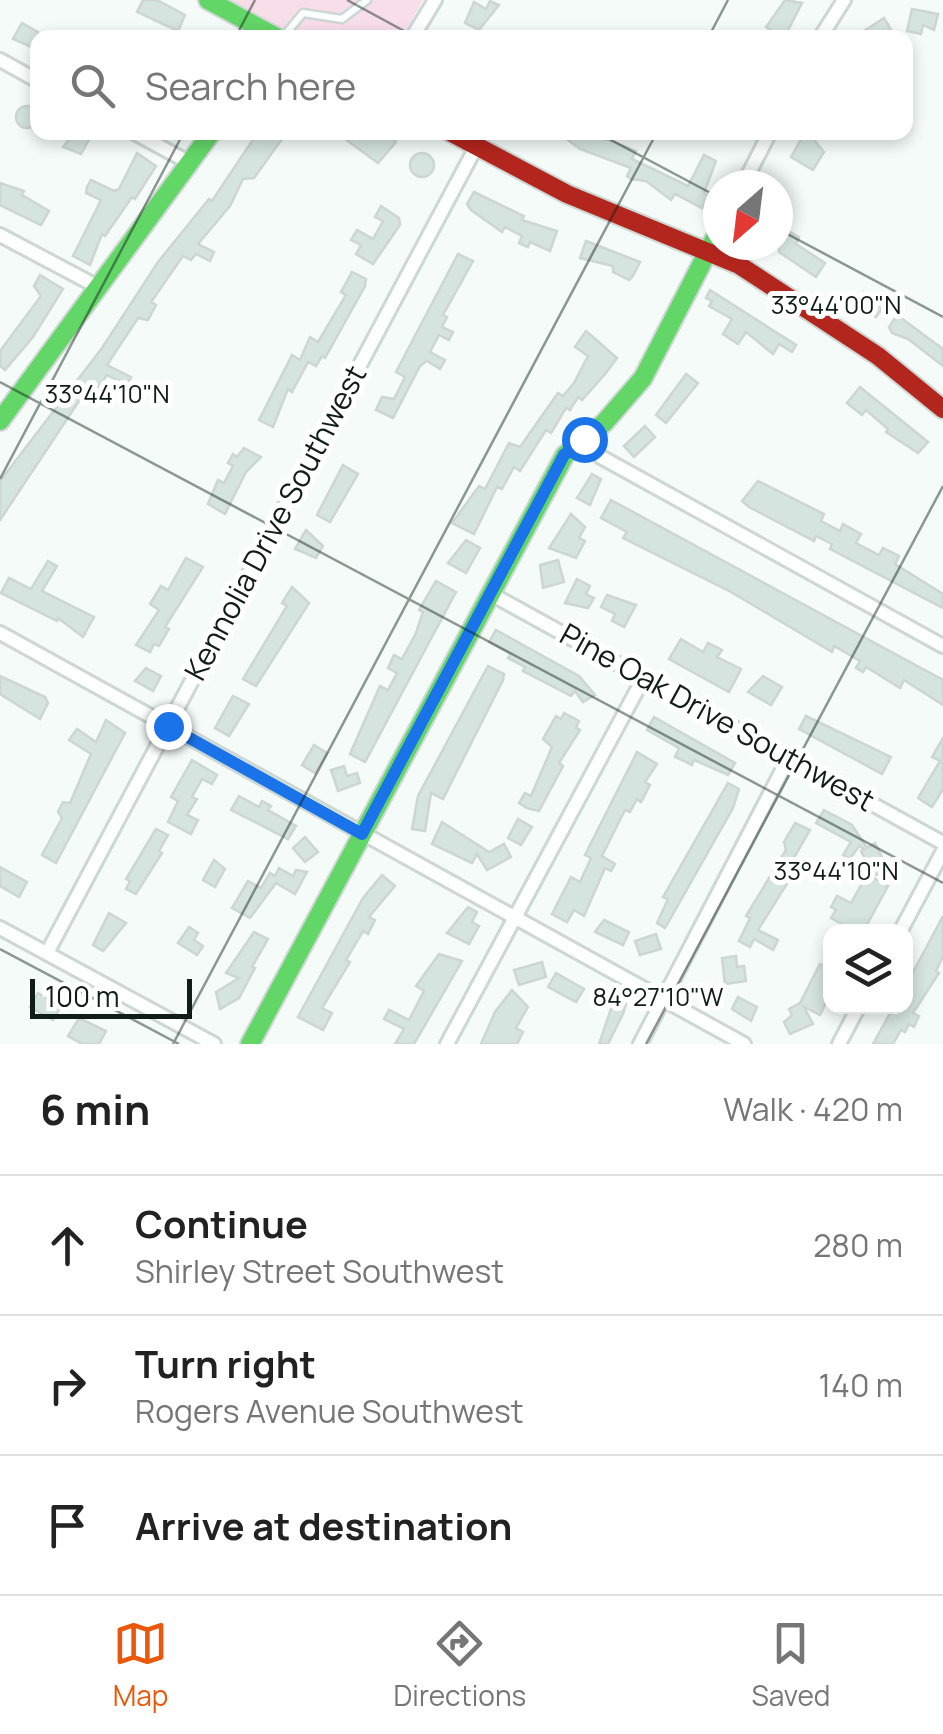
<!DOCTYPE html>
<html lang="en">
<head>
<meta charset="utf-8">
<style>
	body { margin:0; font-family:Manrope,sans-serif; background:#f6f6f6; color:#222 }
	.controls { position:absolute; right:30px; bottom:30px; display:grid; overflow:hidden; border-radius:20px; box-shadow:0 5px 15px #0003 }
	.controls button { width:90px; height:90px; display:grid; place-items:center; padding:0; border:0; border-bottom:2px solid #e0e0e0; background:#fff; color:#222; font:50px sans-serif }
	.compass { position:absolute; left:703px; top:170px; width:90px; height:90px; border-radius:50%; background:#fff; box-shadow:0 5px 15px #0003; rotate:208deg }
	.scale { position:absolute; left:30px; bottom:25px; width:162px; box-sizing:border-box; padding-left:10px; border:5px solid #0f1c17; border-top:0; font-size:28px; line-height:35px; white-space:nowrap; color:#0f1c17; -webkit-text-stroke:8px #fff; paint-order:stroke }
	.stop { position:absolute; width:30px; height:30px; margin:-22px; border:8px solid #1a73e8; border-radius:50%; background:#fff }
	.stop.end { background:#1a73e8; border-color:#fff; box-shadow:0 2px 10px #0008 }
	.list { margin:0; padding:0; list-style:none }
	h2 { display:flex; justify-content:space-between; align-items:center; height:130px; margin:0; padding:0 40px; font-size:42px }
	h2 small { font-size:32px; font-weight:400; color:#767676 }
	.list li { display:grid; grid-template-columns:65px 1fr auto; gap:30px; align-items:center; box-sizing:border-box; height:140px; padding:0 40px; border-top:2px solid #e0e0e0 }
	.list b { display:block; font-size:38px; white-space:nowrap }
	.list p { margin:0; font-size:32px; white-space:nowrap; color:#767676 }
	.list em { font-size:32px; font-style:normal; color:#767676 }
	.icon { flex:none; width:55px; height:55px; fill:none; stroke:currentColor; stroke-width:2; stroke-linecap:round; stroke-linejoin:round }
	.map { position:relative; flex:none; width:943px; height:1044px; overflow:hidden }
	.search { position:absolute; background:#fff; box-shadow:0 5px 15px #0003; left:30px; right:30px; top:30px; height:110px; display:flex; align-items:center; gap:25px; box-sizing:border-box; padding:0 35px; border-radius:20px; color:#767676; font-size:38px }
	.sheet { height:550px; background:#fff }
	nav { display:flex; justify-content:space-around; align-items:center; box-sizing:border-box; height:140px; border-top:2px solid #e0e0e0; background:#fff; font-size:28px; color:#767676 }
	nav a { display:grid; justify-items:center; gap:5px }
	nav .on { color:#ea580c }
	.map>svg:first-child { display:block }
</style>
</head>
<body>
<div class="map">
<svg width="943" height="1044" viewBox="0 0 943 1044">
	<rect width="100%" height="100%" fill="#f4fbf8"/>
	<path fill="#f7dee9" d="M227 0H423L402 38 299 37Z"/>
	<g fill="#d5e4df" stroke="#cdd6d3" stroke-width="2.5">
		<path d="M143 0H157L185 15 178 31 137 12Z"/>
		<path d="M785 0 802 3 784 38H774L776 33 766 27Z"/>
		<path d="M490 1 499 5 479 30 465 23 474 2 486 9Z"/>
		<path d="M912 9 938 14 934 30 923 25 921 34 907 31Z"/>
		<path d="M884 18 896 38H868L864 31Z"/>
		<path d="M22 23 38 32V50L13 39Z"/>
		<circle cx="27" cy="117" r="11"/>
		<path d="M75 132 90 138 81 154 63 147Z"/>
		<path d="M258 132H287L254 178 243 179 230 206 198 244 214 252 210 261 196 254 191 260 183 256 151 302 156 305 148 320 138 318 107 365 131 377 127 385 107 375 94 394 87 389 0 520V481L102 348 158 262 209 199 212 201Z"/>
		<path d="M349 132 384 134 396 142 378 163 345 139Z"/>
		<path d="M557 132H585L616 143 636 151 632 159 688 186 704 155 716 161 704 193 709 196 702 208 675 194 671 200 646 181 631 179 627 176 631 168 580 149Z"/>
		<path d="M805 132H820L815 141 824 152 813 170 791 157Z"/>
		<circle cx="422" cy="165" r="12"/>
		<path d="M137 153 156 166 135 199 132 197 105 236 102 234 90 265 73 256 101 200 86 193 87 187 91 180 114 191 119 189Z"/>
		<path d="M0 183 24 191 22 195 49 211 41 225 0 205Z"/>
		<path d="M474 192 524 216 522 220 557 231 550 251 530 242 528 247 519 243 522 236 505 227 502 232 471 210 467 204Z"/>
		<path d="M381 206 399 218 400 225 373 264 356 254 361 245 351 240 357 230 373 239 383 221 375 217Z"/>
		<path d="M778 225 799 237 796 244 825 263 816 277 779 252Z"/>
		<path d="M586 241 640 262 633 276 629 280 613 272V266L580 258Z"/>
		<path d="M458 254 473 261 443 315 447 317 442 327 453 332 449 340 439 335 430 352 445 360 440 369 427 361 420 366 393 418 376 410 382 397 394 399 405 377 396 372Z"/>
		<path d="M352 272 366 279 365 286 325 358 322 356 316 366 308 362 292 392 288 389 273 427 259 420 292 355 300 360 310 337 318 342 346 295 341 292Z"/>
		<path d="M40 275 63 289 33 337 5 370 0 366V351L41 296 34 286Z"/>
		<path d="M710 290 796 345 792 352 779 344 773 354 746 332 738 344 723 334 732 319 709 306 712 301 706 298Z"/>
		<path d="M864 292 884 305 876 317 856 304Z"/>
		<path d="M897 315 943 349V366L908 339 892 333 889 327Z"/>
		<path d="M586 331 617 358 606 373 582 400 578 397 570 410 566 408 551 433 546 430 520 471 514 467 502 489 497 487 474 534 452 523 479 486 485 489 509 443 520 447 558 393 563 396 574 383 588 356 575 347Z"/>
		<path d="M686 374 698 383 666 423 656 415Z"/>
		<path d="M860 387 928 442 918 453 886 432 888 429 866 410 862 415 847 403Z"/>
		<path d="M645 426 655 437 634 457 624 446Z"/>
		<path d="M244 448 261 457 246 472 225 514 208 504 218 480 224 483 233 466 228 463 233 454 237 457Z"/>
		<path d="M343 465 358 474 330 522 317 515Z"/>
		<path d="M592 474 601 479 590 505 577 498Z"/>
		<path d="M758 481 824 514 821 521 840 531 843 524 861 534 856 543 879 555 883 548 899 556 895 564 943 594V608L830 549 832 544 816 536 814 541 749 507 742 501Z"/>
		<path d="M611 500 943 680V705L904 680 900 688 866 667 863 672 856 668 860 661 834 646 832 652 731 592 623 538 627 532 601 518Z"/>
		<path d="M571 514 585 527 579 538 585 541 576 558 549 548Z"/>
		<path d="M306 530 323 546 316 558 295 549Z"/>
		<path d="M466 540 480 548 466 573 448 563Z"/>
		<path d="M186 558 203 567 165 627 169 629 159 646 154 644 150 652 136 645 159 610 150 604 161 586 168 590Z"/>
		<path d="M558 560 564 582 543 588 540 565Z"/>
		<path d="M48 561 57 566 42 591 94 617 83 637 58 618 57 621 1 593 9 578 31 589Z"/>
		<path d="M577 579 590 586 586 594 594 598 588 608 565 603Z"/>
		<path d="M436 581 456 592 365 762 350 754 380 686 388 690 397 673 388 668 394 655 402 659 416 633 423 612 419 610Z"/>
		<path d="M292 587 309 603 256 686 243 679 287 606 282 603Z"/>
		<path d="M607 595 636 605 624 627 612 621 615 614 601 607Z"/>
		<path d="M496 630 579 676 595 695 583 702 575 691 571 696 523 671 525 667 508 658 511 654 489 642Z"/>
		<path d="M681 639 703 652 708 643 722 650 717 657 741 669 729 692 669 659Z"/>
		<path d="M488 666 504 674 503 680 443 799 431 793 425 831 412 829 418 796Z"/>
		<path d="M146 668 161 676 153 691 135 681Z"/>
		<path d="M0 676 45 697 48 703 40 719 0 694Z"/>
		<path d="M763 676 782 687 771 705 748 692Z"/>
		<path d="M233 696 249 704 229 736 215 728Z"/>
		<path d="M564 713 579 721 576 728 580 730 559 763 563 766 539 811 527 808 519 803 525 793 531 796 552 747 543 739 556 716 561 719Z"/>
		<path d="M806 716 891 757 882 774 799 729Z"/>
		<path d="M654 717 735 763 728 775 694 760 692 765 675 757 679 748 647 730Z"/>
		<path d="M106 720 125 733 56 863 42 855 62 818 58 812 63 802 70 803 91 754 69 740 77 729 96 742Z"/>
		<path d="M943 738V789L932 807 918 798 940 761 932 757Z"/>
		<path d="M314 745 327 753 315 773 302 765Z"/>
		<path d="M637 752 657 764 645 782 650 785 641 802 637 799 630 812 625 810 602 856 615 864 611 871 605 868 584 916 574 910 567 922 552 914 571 877 580 882 591 858 585 855Z"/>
		<path d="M192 760 217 775 212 784 202 779 192 797 197 799 187 815 198 820 191 834 168 822 178 801 171 797Z"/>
		<path d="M344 766 347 776 357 773 360 783 338 791 331 770Z"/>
		<path d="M728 783 739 789 733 808 665 928 657 923 668 899 663 897Z"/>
		<path d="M239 796 259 807 262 801 271 806 268 810 296 826 288 839 231 810Z"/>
		<path d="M824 810 852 825 867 848 875 843 888 869 872 877 888 886 863 932H844L847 927 831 918 836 910 831 907 837 896 851 903 870 869 861 851 864 849 859 846 850 859 843 855 851 842 816 823Z"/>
		<path d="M518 819 532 827 521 845 508 838Z"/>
		<path d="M442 822 489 852 504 844 511 857 487 870 477 854 472 863 432 844Z"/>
		<path d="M795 823 810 830 791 863 798 866 758 930 778 940 773 950 754 939 750 947 739 941 750 918 746 916 786 850 784 842Z"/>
		<path d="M156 829 168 835 159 851 162 853 136 894 126 889 130 881 126 879Z"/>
		<path d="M305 837 318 852 305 862 293 848Z"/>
		<path d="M214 860 225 869 215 887 203 880Z"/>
		<path d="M0 867 27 882 19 897 0 886Z"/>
		<path d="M279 868 293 876 296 870 307 872 295 894 276 883 250 918 232 908 248 881 261 888 270 873 275 876Z"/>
		<path d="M382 875 395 886 369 917 375 920 368 934 363 931 346 960 350 962 322 1008 332 1013 323 1030 298 1017 363 898Z"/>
		<path d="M468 907 477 912 472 922 479 926 469 944 447 933Z"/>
		<path d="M109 913 126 923 103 951 93 945Z"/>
		<path d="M943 916V956L936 971 939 973 913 1013 919 1016 914 1027 909 1024 905 1032 901 1030 893 1044H873L894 1006H906L910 978Z"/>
		<path d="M604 920 629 932 623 945 595 932Z"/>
		<path d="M189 927 198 933 194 940 203 946 197 955 178 943Z"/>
		<path d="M254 932 268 939 252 967 255 968 239 998 220 1009 216 992 239 978 226 973Z"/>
		<path d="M656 934 661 949 640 955 635 941Z"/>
		<path d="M439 954 462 961 414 1044H395L404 1029 384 1019 389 1010 409 1020 424 991 416 986Z"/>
		<path d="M736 956 737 967 744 966 746 981 725 984 722 958Z"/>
		<path d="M830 956V994L820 1015 804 1007 813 1024 790 1034 784 1022 792 1015 789 1009 800 1003 820 964 825 967Z"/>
		<path d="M542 962 546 977 519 985 514 970Z"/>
		<path d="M556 973 584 989 576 1002 548 987Z"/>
		<path d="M512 990 528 1007 516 1028 523 1032 517 1044H481L495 1012Z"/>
		<path d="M38 993 60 1008 53 1020 30 1007Z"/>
		<path d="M738 997 757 1007 751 1021 732 1009Z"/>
		<path d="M614 1000 626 1004 623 1014 608 1044H599Z"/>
		<path d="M79 1018 106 1031 99 1044H82L68 1036Z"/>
	</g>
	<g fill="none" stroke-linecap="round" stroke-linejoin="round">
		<g stroke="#cdd7d3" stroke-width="11">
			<path id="lane" d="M283 37 303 13 342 19 367 0"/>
		</g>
		<g stroke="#cdd7d3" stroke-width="18">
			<g id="street">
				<path d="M412 38 435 0"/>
				<path d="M820 38 844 0"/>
				<path d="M0 60 38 81"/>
				<path d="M133 132 190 163"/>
				<path d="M743 185 770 132"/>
				<path d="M0 235 98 287"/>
				<path d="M584 439 601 457 943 646"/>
				<path d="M491 594 943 843"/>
				<path d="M0 633 744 1044"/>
				<path d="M0 928 214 1044"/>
				<path d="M900 932 943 851"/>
				<path d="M47 953 476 147"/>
				<path d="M447 1044 644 677"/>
				<path d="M640 1044 789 757"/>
				<path d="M839 1044 859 1006"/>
			</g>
		</g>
		<g stroke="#cdd7d3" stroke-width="22">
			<g id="fast">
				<path d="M208 0 278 38"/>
				<path d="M0 421 212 132"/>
				<path d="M250 1044 565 455 604 423 643 378 718 232"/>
			</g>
		</g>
		<g stroke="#cdd7d3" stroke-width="22">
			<path id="jam" d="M450 132 567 194 739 265 878 356 943 409"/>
		</g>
		<use href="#lane" stroke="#fdfefe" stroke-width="6"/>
		<use href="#street" stroke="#fdfefe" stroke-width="12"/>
		<use href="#fast" stroke="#63d668" stroke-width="18"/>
		<use href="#jam" stroke="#b3261e" stroke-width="18"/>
	</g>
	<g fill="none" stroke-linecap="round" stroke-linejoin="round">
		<path stroke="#1a73e8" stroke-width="12" d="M168 726 362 834 564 455 584 439"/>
	</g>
	<path fill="none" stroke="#0f1c17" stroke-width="2.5" stroke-opacity="0.45" d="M347 0 417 38M235 38 255 0M708 38 728 0M596 132 718 197M778 229 943 317M0 382 943 883M0 479 184 132M0 949 179 1044M173 1044 657 132M646 1044 943 486"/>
	<g text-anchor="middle" stroke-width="10" stroke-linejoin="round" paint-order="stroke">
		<g font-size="30" fill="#0f1c17" stroke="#fff">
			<text transform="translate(276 523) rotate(-62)" y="10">Kennolia Drive Southwest</text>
			<text transform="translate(717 718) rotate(29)" y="10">Pine Oak Drive Southwest</text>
		</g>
	</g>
	<g font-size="25" text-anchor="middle" fill="#0f1c17" stroke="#fff" stroke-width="10" stroke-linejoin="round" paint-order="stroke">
		<text x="836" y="314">33°44'00"N</text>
		<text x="107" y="403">33°44'10"N</text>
		<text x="836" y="880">33°44'10"N</text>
		<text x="658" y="1006">84°27'10"W</text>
	</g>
</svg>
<div class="controls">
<button><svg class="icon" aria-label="layers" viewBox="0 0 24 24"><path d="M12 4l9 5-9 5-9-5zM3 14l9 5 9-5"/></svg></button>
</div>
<svg class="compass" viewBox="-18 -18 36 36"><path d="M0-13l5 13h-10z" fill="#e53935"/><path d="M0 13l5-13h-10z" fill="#767676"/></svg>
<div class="scale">100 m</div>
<div class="stop" style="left:584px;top:439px"></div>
<div class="stop end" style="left:168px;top:726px"></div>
<div class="search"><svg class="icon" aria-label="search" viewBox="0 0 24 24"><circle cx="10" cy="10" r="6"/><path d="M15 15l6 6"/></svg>Search here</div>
</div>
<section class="sheet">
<h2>6 min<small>Walk · 420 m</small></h2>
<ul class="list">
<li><svg class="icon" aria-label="ahead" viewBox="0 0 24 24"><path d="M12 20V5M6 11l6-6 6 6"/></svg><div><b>Continue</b><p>Shirley Street Southwest</p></div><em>280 m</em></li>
<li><svg class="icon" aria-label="right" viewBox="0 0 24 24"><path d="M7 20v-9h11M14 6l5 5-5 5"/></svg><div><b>Turn right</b><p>Rogers Avenue Southwest</p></div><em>140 m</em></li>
<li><svg class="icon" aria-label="arrive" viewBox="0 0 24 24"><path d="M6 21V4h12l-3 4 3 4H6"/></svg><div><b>Arrive at destination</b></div></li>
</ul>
</section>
<nav>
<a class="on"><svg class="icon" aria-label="map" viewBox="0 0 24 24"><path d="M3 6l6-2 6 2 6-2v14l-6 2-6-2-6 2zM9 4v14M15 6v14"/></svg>Map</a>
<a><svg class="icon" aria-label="directions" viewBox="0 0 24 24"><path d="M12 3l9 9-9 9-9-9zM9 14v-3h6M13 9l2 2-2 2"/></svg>Directions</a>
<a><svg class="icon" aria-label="saved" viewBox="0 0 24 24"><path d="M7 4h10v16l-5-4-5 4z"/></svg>Saved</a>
</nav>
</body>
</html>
